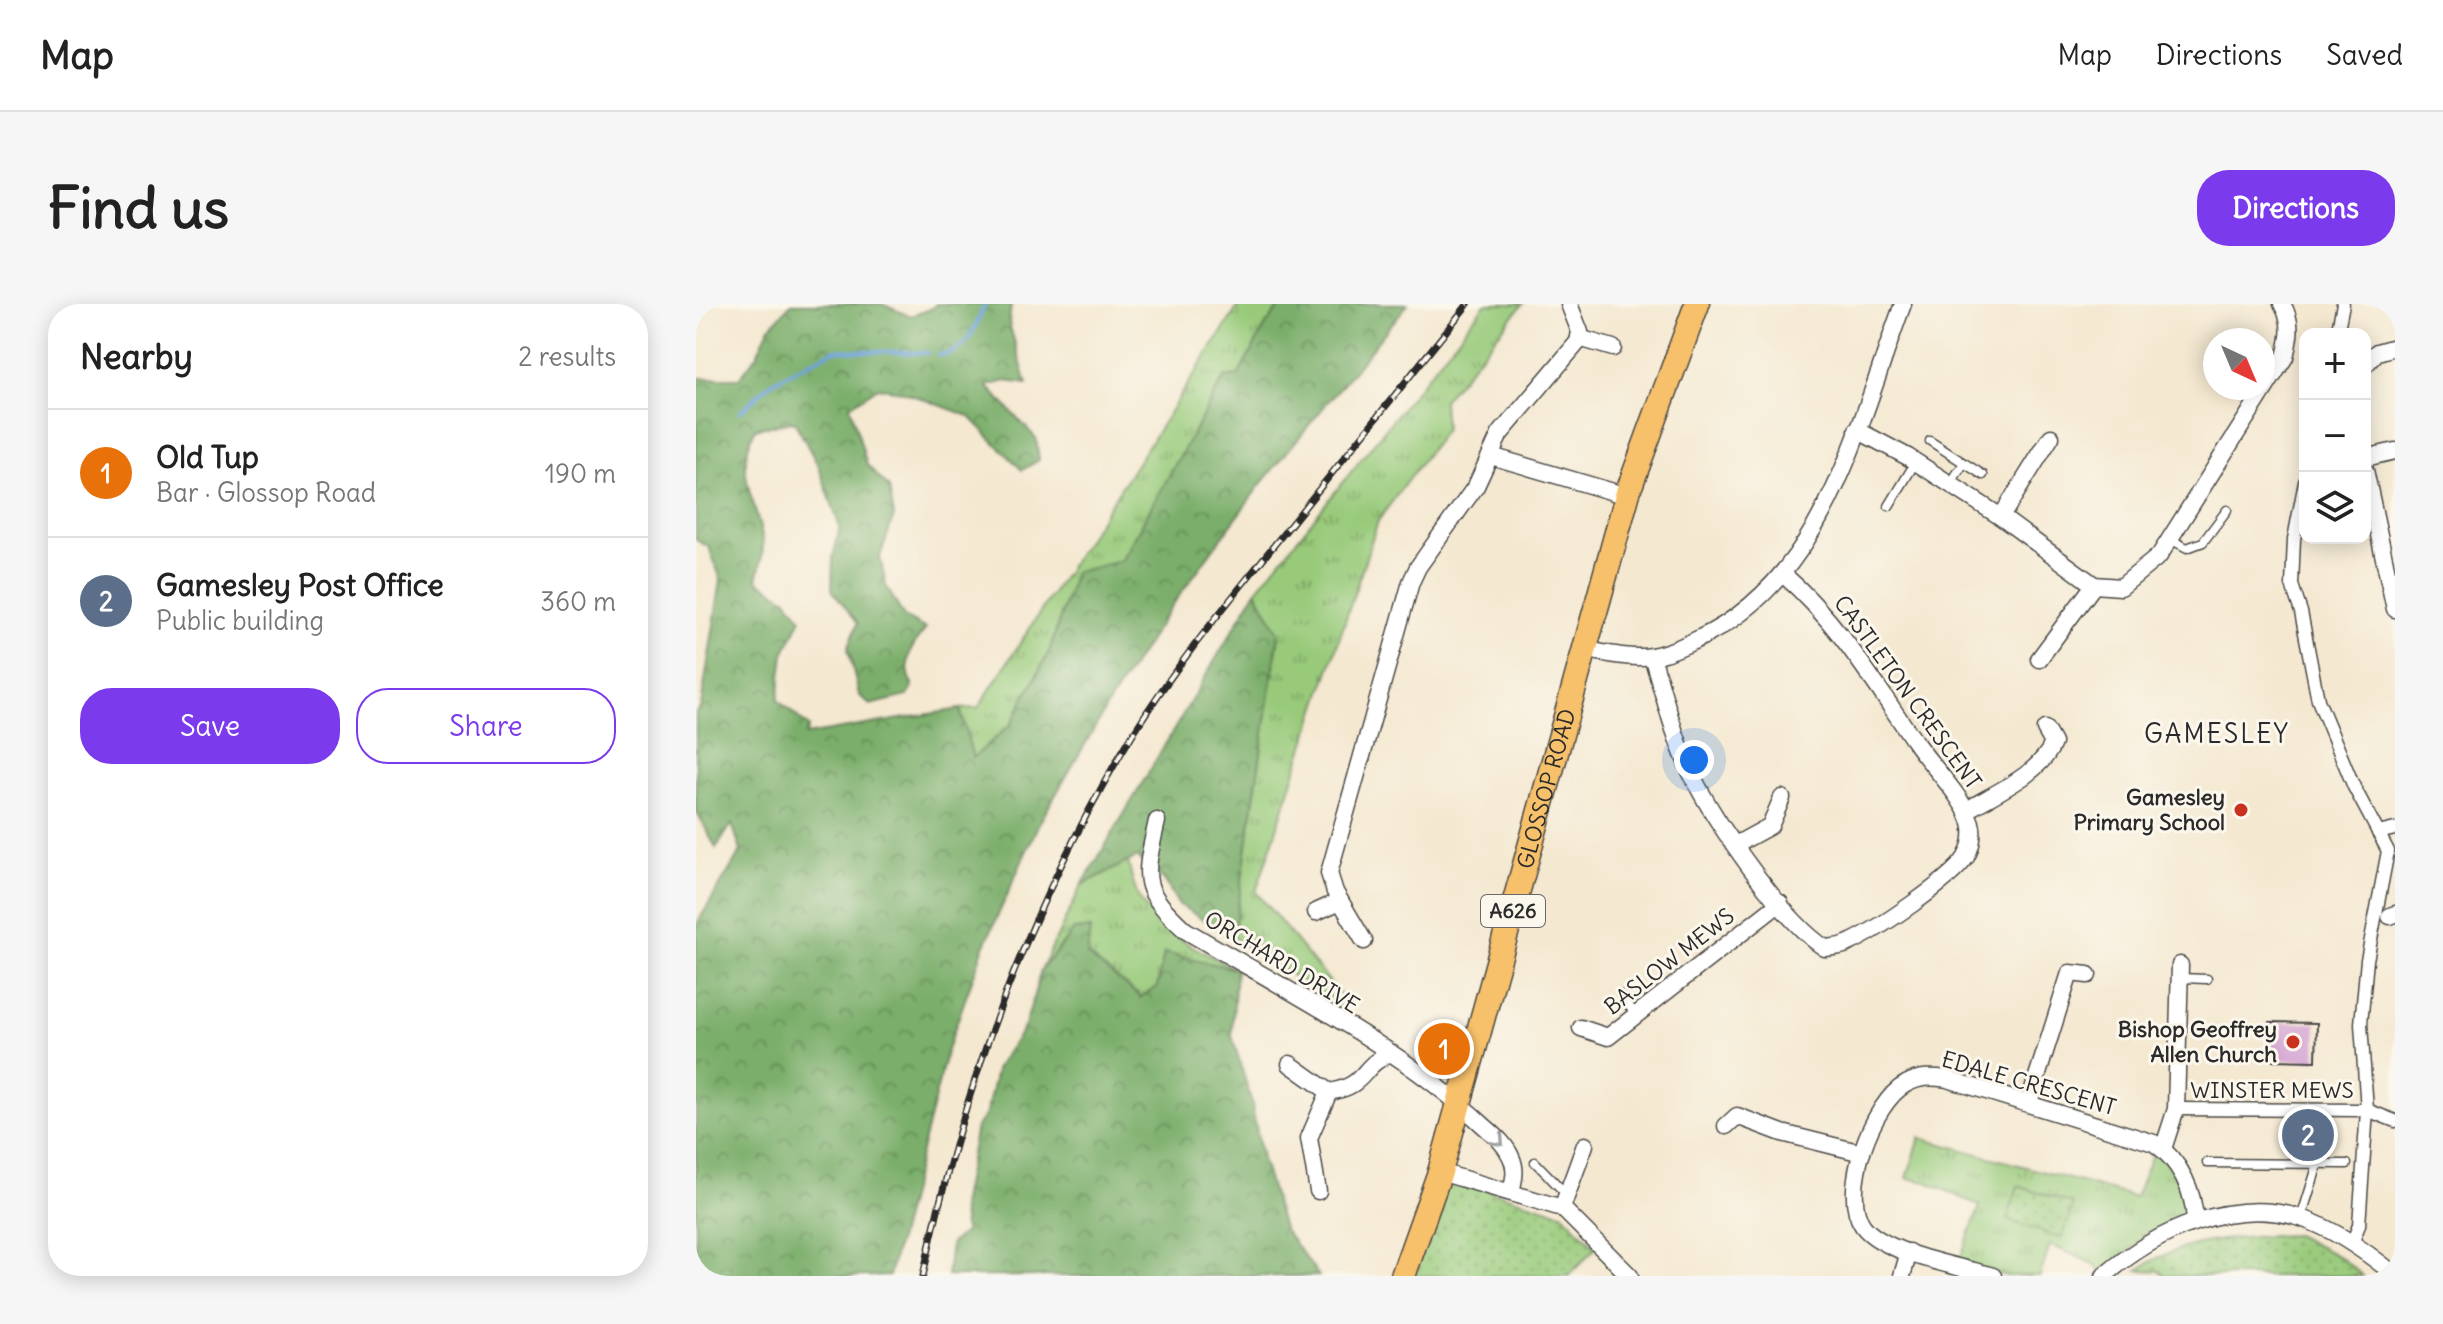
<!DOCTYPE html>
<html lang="en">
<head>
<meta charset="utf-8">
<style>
	body { margin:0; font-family:Delius,sans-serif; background:#f6f6f6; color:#222 }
	.controls { position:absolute; right:24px; top:24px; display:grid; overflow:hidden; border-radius:16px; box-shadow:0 4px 20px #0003 }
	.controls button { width:72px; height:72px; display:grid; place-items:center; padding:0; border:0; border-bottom:2px solid #e0e0e0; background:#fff; color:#222; font:40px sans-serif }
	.compass { position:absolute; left:1507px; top:24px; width:72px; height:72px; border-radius:50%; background:#fff; box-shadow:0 4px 20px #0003; rotate:136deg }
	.you { position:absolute; left:998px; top:456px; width:28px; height:28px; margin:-20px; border:6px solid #fff; border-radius:50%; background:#1a73e8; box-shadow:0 0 0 12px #1a73e833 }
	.badge { display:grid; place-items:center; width:52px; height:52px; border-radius:50%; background:#7c3aed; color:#fff; font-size:26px; font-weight:700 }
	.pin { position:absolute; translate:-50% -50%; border:4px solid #fff; box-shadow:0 2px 8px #0006 }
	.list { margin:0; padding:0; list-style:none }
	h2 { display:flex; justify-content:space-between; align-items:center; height:104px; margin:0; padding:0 32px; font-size:34px }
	h2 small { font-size:26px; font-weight:400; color:#767676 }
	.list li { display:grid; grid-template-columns:52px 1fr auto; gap:24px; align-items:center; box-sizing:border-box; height:128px; padding:0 32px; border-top:2px solid #e0e0e0 }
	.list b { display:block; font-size:30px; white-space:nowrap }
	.list p { margin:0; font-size:26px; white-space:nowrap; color:#767676 }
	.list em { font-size:26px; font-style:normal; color:#767676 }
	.actions { display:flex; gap:16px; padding:24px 32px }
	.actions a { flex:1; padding:18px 0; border:2px solid #7c3aed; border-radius:32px; text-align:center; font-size:28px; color:#7c3aed }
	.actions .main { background:#7c3aed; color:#fff }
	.icon { flex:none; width:44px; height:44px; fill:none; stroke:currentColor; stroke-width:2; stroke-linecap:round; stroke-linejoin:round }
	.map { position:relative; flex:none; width:1699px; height:972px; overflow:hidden; border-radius:32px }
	header { display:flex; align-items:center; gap:48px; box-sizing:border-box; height:112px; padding:0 40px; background:#fff; border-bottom:2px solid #e0e0e0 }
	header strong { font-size:38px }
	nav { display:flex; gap:44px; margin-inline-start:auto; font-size:28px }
	.intro { display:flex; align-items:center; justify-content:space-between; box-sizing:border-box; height:192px; padding:0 48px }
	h1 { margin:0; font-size:56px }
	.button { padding:20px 36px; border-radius:32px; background:#7c3aed; color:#fff; font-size:28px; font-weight:700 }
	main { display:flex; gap:48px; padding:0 48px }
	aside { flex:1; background:#fff; border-radius:32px; box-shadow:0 4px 20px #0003 }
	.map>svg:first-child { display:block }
</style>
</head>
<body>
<header>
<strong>Map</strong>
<nav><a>Map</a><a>Directions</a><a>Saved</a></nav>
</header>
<div class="intro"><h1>Find us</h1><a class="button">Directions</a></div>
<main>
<aside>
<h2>Nearby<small>2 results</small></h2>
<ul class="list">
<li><span class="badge" style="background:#e8710a">1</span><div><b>Old Tup</b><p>Bar · Glossop Road</p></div><em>190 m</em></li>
<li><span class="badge" style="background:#5c6f8a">2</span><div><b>Gamesley Post Office</b><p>Public building</p></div><em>360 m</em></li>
</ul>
<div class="actions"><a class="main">Save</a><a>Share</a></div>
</aside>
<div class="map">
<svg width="1699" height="972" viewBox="0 0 1699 972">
	<defs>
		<pattern id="grass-tufts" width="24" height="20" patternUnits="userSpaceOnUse" patternTransform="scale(2)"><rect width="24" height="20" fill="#98ca7a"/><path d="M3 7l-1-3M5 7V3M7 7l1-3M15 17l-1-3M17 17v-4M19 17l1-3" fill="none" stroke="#7ca464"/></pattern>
		<pattern id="forest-crowns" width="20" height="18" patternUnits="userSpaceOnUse" patternTransform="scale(2)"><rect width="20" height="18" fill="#7aae6a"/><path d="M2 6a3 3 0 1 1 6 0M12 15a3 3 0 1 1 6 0" fill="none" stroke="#648e57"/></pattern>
		<pattern id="park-dots" width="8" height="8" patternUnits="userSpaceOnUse" patternTransform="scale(2)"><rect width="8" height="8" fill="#98ca7a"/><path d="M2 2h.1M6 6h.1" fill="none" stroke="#7ca464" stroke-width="1.8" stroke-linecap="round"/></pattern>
	</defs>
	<rect width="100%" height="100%" fill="#fbf7ec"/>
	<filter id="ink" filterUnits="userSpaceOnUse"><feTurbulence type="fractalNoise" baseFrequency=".0125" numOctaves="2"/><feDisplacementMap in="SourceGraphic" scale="16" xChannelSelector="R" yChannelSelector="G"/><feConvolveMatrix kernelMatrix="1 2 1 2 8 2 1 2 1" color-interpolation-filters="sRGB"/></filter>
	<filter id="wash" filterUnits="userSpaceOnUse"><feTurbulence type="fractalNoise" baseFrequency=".006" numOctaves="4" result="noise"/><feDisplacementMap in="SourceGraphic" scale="32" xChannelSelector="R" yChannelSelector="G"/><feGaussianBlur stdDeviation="1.8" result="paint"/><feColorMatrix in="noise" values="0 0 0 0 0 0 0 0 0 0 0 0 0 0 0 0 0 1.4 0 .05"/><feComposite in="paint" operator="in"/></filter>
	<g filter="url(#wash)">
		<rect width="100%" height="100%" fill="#f4e8d0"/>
		<g fill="url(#grass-tufts)" stroke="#627a52" stroke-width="2">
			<path d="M544 0H586L570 21 542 73 528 74 425 257 379 268 353 348 315 420 277 454 264 405 282 404Z"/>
			<path d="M789 0H827L747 96 749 125 682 217 560 588 651 699 646 703 537 634 583 330 560 287Z"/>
			<path d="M432 557C435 569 437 584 443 594 464 630 505 647 540 665L469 650 461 683 445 693 391 651 393 625 378 626 345 666 386 581Z"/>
			<path d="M1224 834 1439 893 1459 843 1487 882 1495 915 1460 925 1406 969 1396 959 1354 941 1344 972H1310L1263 957 1284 902 1231 878 1211 874Z"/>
		</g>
		<g fill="url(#forest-crowns)" stroke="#526c4a" stroke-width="2">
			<path d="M95 0H186L214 12 235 5 240 0H315L313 19 331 80 310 77 291 82 340 134 343 156 326 166 273 112 208 88 182 83 154 102 171 161 193 184 198 212 184 253 190 282 208 313 230 325C212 345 207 358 217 383L212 392 174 401 163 391 152 344 162 319 136 286 137 254 144 224 123 163 98 117 59 125C36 171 61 194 67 239 68 250 63 265 61 276L91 295 105 314 88 350 82 396 113 423 110 431 264 405 277 454 315 420 353 348 379 268 425 257 528 74 542 72 570 21 586 0H712L564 181 472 307 416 394 342 521 287 645 251 746 193 972H0V621L45 547 36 520 20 544 0 506V408L5 402 25 276 13 243 0 236V74H43L61 51 73 24Z"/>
			<path d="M560 287 583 329 537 634 482 600 469 577 441 553 386 581Z"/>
			<path d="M394 625 391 651 445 693 461 683 468 649 540 665 536 732 555 796 566 855 587 924 623 972H251L255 939 269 928 265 903 280 823 290 810 301 763 329 722 345 666 378 626Z"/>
		</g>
		<g fill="url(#park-dots)" stroke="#627a52" stroke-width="2">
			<path d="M746 872 866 909 900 944 872 972H713Z"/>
			<path d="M1322 882 1377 900 1366 934 1311 916Z"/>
			<path d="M1599 931 1644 953 1667 972H1469L1464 967 1442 966C1485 934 1547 933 1599 931Z"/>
		</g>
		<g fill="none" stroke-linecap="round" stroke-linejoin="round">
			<g stroke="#6ca1d9" stroke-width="4">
				<path d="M242 51C270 51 280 23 289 0"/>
				<path d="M44 108 76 78 138 46 231 49"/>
			</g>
		</g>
		<g id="blocks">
			<path fill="#d29fd1" d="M1574 718 1621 719 1620 757 1573 756Z"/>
		</g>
	</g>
	<g filter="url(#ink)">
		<use href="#blocks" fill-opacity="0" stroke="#494744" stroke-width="2"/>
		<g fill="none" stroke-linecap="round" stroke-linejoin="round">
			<g stroke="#494744" stroke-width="11">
				<g id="service">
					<path d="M1234 137 1268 159 1254 180"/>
					<path d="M1268 159 1287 171"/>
					<path d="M1193 202 1219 159"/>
					<path d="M1474 235 1491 244 1507 238 1531 206"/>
					<path d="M1484 674 1511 675"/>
					<path d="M925 691 939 710"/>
					<path d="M839 858 871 891"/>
					<path d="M1511 859 1651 860"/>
					<path d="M1605 914 1622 860"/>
				</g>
			</g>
			<g stroke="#494744" stroke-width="15">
				<g id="pedestrian">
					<path d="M1641 30 1647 0"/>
					<path d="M1609 178 1598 235 1596 281 1605 308 1622 396 1658 483 1692 547 1671 656 1665 720 1671 806 1663 921 1656 940"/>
					<path d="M1682 529 1699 525"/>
					<path d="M1480 805 1671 806 1699 817"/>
				</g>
			</g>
			<g stroke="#494744" stroke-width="19">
				<g id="minor">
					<path d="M883 34 917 44"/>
					<path d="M1669 61 1681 48 1699 43"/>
					<path d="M1161 126 1212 153 1305 213 1398 281 1425 283 1463 252 1589 53C1594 33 1597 18 1586 0"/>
					<path d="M795 152 931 192"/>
					<path d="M1669 154 1699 147"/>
					<path d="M1669 166 1699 305"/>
					<path d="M1305 213 1355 133"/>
					<path d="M888 345C906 349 924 353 942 353 961 354 983 344 1000 336 1130 277 1161 122 1207 0"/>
					<path d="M956 352C968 391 978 433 995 469 1018 517 1087 617 1129 644 1137 643 1146 643 1153 639 1178 628 1257 575 1270 553 1275 544 1277 533 1276 524 1273 498 1234 461 1219 438 1178 379 1143 319 1088 271"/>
					<path d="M1343 355 1398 281"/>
					<path d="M1271 506C1298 489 1345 470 1357 439L1349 425"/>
					<path d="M461 517C448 576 443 583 489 626 590 686 701 741 787 821 797 830 809 839 815 853 821 865 818 876 815 888"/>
					<path d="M1041 540 1074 522 1086 494"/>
					<path d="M620 608 644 597"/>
					<path d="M1694 612 1699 610"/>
					<path d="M668 637 639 588 633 569 715 278 722 263 780 182 804 130 882 38 884 28 873 0"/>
					<path d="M885 724 912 733 1084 599"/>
					<path d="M594 760 633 788"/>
					<path d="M1333 798 1374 669 1392 671"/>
					<path d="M1030 822 1041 812 1086 829 1166 849"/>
					<path d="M1467 845 1480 805 1484 661"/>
					<path d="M744 868 866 904 934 972"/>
					<path d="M622 887 613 834 633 788C672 781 663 764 692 750"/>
					<path d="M866 904 889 841"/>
					<path d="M1206 972 1213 948"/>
					<path d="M1297 972C1263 962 1188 950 1167 922 1143 889 1176 798 1210 780 1224 772 1236 773 1252 775L1458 839C1484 856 1498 887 1499 918"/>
					<path d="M1408 972C1460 927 1535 892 1605 914 1639 925 1672 949 1699 971"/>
				</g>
			</g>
			<g stroke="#494744" stroke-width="27">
				<g id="primary">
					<path id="s1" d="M707 972 744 868 933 185 1001 0"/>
				</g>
			</g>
			<use href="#service" stroke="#fff" stroke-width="8"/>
			<use href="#pedestrian" stroke="#fff" stroke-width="12"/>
			<use href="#minor" stroke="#fff" stroke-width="16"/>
			<use href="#primary" stroke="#f7c06b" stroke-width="24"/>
			<g stroke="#2b2b2b" stroke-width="7">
				<path id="rail" d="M227 972C267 781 335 596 438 428 479 362 530 301 579 240 643 160 708 80 772 0"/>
			</g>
			<use href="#rail" stroke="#fbf7ec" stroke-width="4" stroke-dasharray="12" stroke-linecap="butt"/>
		</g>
		<defs><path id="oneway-chevron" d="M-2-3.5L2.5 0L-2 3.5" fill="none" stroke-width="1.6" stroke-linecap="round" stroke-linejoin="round" transform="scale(2)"/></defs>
		<use stroke="#a0a0a0" href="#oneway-chevron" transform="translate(803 837) rotate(48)"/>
	</g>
	<g fill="#c8321e" stroke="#fbf7ec" stroke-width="3">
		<circle cx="1545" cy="506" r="8"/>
		<circle cx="1597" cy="738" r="8"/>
	</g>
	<g text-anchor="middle" stroke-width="6" stroke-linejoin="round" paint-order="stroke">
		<rect fill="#fbf7ec" stroke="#696865" stroke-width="2" x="785" y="591" width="64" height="32" rx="6"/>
		<g font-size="20" font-weight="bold" fill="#2b2b2b">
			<text x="817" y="614">A626</text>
		</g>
		<g font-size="22" fill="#2b2b2b" stroke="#fbf7ec">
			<text transform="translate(1212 388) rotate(54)" y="8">CASTLETON CRESCENT</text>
			<text dy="8" stroke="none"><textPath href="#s1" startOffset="508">GLOSSOP ROAD</textPath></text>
			<text transform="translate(973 657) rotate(-38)" y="8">BASLOW MEWS</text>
			<text transform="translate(586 658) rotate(31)" y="8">ORCHARD DRIVE</text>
			<text transform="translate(1333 779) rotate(16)" y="8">EDALE CRESCENT</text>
			<text x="1576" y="794">WINSTER MEWS</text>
		</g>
		<g font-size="22" font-weight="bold" fill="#2b2b2b" stroke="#fbf7ec" text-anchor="end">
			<text x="1529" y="501">Gamesley<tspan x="1529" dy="25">Primary School</tspan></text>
			<text x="1581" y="733">Bishop Geoffrey<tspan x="1581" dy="25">Allen Church</tspan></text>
		</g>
		<g font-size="26" letter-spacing="2" fill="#2b2b2b" stroke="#fbf7ec">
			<text x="1521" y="439">GAMESLEY</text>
		</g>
	</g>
</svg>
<div class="controls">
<button>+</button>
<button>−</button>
<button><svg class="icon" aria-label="layers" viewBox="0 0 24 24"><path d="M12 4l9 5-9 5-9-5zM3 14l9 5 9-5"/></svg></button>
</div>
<svg class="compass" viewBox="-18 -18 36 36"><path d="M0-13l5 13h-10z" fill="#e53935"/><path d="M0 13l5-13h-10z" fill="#767676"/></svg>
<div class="you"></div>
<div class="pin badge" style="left:748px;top:745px;background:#e8710a">1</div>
<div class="pin badge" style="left:1612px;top:831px;background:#5c6f8a">2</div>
</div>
</main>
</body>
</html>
